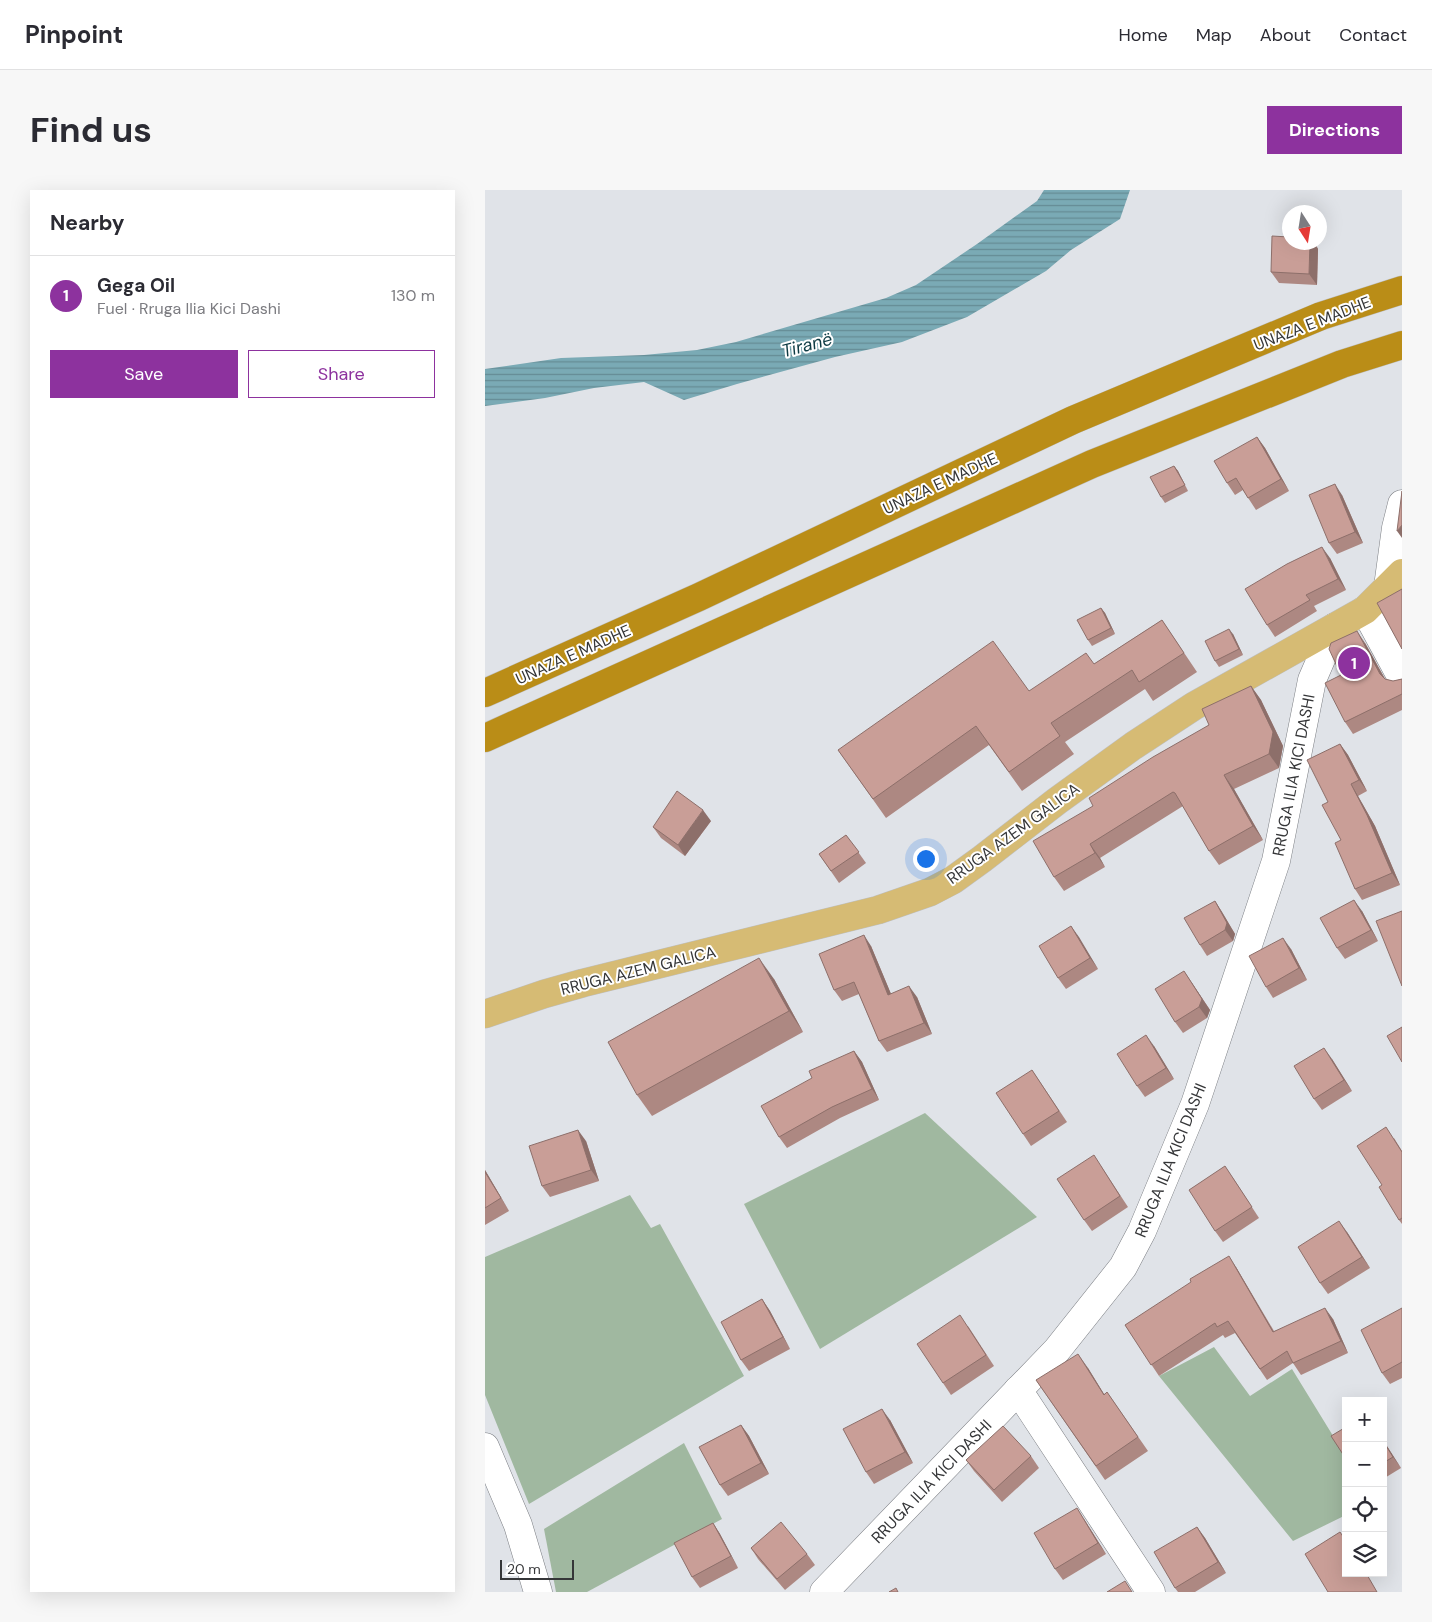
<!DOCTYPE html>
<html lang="en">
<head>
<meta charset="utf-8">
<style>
	body { margin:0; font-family:"DM Sans",sans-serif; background:#f7f7f7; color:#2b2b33 }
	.controls { position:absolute; right:15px; bottom:15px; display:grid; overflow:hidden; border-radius:0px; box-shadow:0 5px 20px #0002 }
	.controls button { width:45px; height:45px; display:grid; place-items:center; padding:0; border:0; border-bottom:1px solid #e1e1e2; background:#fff; color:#2b2b33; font:25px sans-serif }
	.compass { position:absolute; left:797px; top:15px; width:45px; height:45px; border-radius:50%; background:#fff; box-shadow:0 5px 20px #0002; rotate:168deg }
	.scale { position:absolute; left:15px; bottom:12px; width:74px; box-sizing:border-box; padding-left:5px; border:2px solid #353638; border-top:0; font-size:14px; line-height:18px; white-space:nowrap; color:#353638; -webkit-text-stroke:4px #fff; paint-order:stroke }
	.you { position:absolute; left:440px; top:668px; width:18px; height:18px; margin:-12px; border:4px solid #fff; border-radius:50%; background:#1a73e8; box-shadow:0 0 0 8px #1a73e833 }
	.badge { display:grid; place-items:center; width:32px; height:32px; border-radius:50%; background:#8d329e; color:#fff; font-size:16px; font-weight:700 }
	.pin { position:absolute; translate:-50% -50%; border:2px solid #fff; box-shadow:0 1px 5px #0006 }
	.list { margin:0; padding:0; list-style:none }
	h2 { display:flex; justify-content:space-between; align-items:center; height:65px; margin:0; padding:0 20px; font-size:21px }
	h2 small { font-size:16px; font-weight:400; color:#7c7c81 }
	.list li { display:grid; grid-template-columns:32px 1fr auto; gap:15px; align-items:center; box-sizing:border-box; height:80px; padding:0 20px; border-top:1px solid #e1e1e2 }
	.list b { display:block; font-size:19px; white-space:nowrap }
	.list p { margin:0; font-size:16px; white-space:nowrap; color:#7c7c81 }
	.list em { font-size:16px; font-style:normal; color:#7c7c81 }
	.actions { display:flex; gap:10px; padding:15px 20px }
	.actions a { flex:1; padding:11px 0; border:1px solid #8d329e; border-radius:0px; text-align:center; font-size:18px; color:#8d329e }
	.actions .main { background:#8d329e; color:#fff }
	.icon { flex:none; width:28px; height:28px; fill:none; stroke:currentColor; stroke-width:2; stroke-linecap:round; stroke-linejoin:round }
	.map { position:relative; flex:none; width:917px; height:1402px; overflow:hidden; border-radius:0px }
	header { display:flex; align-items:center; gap:30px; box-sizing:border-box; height:70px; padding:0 25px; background:#fff; border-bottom:1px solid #e1e1e2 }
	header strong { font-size:24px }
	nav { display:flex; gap:28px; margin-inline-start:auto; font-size:18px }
	.intro { display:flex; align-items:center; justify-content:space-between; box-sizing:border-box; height:120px; padding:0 30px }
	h1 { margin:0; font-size:35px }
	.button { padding:12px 22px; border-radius:0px; background:#8d329e; color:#fff; font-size:18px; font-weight:700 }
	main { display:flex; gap:30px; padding:0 30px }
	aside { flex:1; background:#fff; border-radius:0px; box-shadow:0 5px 20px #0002 }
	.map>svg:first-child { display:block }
</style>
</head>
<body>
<header>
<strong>Pinpoint</strong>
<nav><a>Home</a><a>Map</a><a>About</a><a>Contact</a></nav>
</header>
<div class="intro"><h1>Find us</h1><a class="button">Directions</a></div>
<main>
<aside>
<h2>Nearby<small></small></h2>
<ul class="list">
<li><span class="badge">1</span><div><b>Gega Oil</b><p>Fuel · Rruga Ilia Kici Dashi</p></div><em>130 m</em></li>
</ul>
<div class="actions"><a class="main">Save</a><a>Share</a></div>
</aside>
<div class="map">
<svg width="917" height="1402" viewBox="0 0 917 1402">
	<defs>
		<pattern id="water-rules" width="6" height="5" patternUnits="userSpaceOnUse" patternTransform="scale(1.25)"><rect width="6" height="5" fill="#7aaab5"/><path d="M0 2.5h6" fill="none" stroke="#658b94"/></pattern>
	</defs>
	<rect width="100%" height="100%" fill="#e0e3e8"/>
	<g fill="#a0b8a0">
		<path d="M440 923 552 1027 335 1159 259 1014Z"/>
		<path d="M145 1005 166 1038 175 1034 259 1186 44 1314 0 1205V1067Z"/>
		<path d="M729 1157 765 1206 807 1179 861 1267V1325L808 1351 674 1186Z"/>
		<path d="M199 1253 237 1329 102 1402H71L59 1339Z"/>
	</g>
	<path fill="url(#water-rules)" d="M559 0H645L635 29 586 60 561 81 482 127 417 152 350 167 252 194 199 210 159 192 109 198 60 208 0 216V179L76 168 159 165 212 160 251 152 401 108 431 95 492 54 552 11Z"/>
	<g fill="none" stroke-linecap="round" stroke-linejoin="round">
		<g stroke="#7a7d82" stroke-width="29">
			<g id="minor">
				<path d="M903 397 911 338 917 314"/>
				<path d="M880 420 917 488"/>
				<path d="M533 1200 666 1402"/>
				<path d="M0 1257 33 1335 53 1402"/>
				<path d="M339 1402 572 1160 638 1077 657 1041 710 914 791 671 827 490 850 437"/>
			</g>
		</g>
		<g stroke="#bebfbf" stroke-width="29">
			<path id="major" d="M0 824 59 804 98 793 393 720 445 702 468 690 497 669 572 611 648 556 709 516 880 420 917 383"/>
		</g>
		<g stroke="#bebfbf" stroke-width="29">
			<g id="highway">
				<path d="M0 503 214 407 588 230 836 126 917 100"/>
				<path d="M0 548 607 274 857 174 917 155"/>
			</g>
		</g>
		<use href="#minor" stroke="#fff" stroke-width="28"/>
		<use href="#major" stroke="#d6bb74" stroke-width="28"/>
		<use href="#highway" stroke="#ba8d17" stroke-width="28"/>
	</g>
	<g fill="#ad8882">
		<path d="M804 52H829L833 59 832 95 794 93 786 82Z"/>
		<path d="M772 247 780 258 804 301 771 320 758 300 750 305 742 293Z"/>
		<path d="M689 276 693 281 703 301 680 313 676 307Z"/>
		<path d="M857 305 878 353 852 364 844 353Z"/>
		<path d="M845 368 861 400 829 416 832 421 790 447 782 435Z"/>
		<path d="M616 418 620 423 630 444 607 456 603 450Z"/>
		<path d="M677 430 712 482 668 511 660 499 580 552 589 564 537 601 504 555 401 628 353 560 544 501 609 474Z"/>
		<path d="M748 444 758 465 734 477 730 471Z"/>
		<path d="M880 453 900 489 908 491 917 489V520L868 544 860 532 856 485Z"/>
		<path d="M766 496 776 510 798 556 794 578 749 599 778 650 734 675 724 661 698 616 615 668 620 677 579 701 569 687 608 616 724 535Z"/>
		<path d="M855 554 863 565 882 601 873 606 890 636 915 695 877 710 870 699 856 650 843 612Z"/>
		<path d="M226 631 200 666 176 648 168 637Z"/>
		<path d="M361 645 381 673 354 693 334 664Z"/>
		<path d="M730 711 737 722 750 744 748 751 722 766 715 755Z"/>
		<path d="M877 721 893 751 860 769 852 758Z"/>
		<path d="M586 736 613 779 581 799 573 788Z"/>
		<path d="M386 756 406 804 432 807 447 844 402 862 394 851 374 804 357 811 349 800Z"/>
		<path d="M806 759 822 790 788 808 781 797Z"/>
		<path d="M289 789 318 842 167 926 152 905Z"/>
		<path d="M707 793 725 820 722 828 698 843 690 832Z"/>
		<path d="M669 856 689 889 660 907 652 896Z"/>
		<path d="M369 861 377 872 394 910 355 928 302 958 294 947 327 888Z"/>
		<path d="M847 869 867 901 837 920 829 909Z"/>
		<path d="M547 880 582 932 546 956 538 944Z"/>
		<path d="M909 948 917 961V1034L914 1030 897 995Z"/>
		<path d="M101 951 114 991 65 1007 57 996Z"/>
		<path d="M616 976 643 1017 607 1041 599 1030Z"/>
		<path d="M0 980 24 1021 0 1035Z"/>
		<path d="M748 988 774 1028 738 1052 730 1041Z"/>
		<path d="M862 1042 885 1078 843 1104 835 1093Z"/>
		<path d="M751 1077 789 1141 848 1129 863 1163 816 1185 808 1173 782 1190 750 1143 740 1148 738 1145 674 1186 640 1135Z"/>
		<path d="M277 1109 285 1121 305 1159 264 1181 256 1170Z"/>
		<path d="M917 1118V1188L905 1194 897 1183Z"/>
		<path d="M483 1136 509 1176 466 1205 458 1193Z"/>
		<path d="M603 1178 619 1204 622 1202 663 1261 620 1290 551 1190Z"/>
		<path d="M405 1230 428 1273 389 1294 381 1282Z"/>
		<path d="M256 1235 264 1246 284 1284 243 1306 235 1295Z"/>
		<path d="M898 1250 916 1278 898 1289Z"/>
		<path d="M546 1266 554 1278 517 1312 489 1281 481 1270Z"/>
		<path d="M599 1329 621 1364 578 1390 570 1379Z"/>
		<path d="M228 1333 235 1344 253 1378 215 1398 207 1387Z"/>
		<path d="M712 1337 720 1348 741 1383 710 1402H693L690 1398Z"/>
		<path d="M266 1358 322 1364 330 1375 300 1400 273 1369Z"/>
	</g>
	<g fill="#8d6f6a">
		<path d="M825 52H829L833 59 832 95 824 84Z"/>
		<path d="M772 247 780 258 804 301 796 289Z"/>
		<path d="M689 276 693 281 703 301 700 295Z"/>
		<path d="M850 294 857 305 878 353 870 342Z"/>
		<path d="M917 335V348L912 341Z"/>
		<path d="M837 357 845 368 861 400 853 389Z"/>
		<path d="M616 418 620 423 630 444 626 438Z"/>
		<path d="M744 439 748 444 758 465 754 459Z"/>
		<path d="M872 441 880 453 904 496 895 484Z"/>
		<path d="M766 496 776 510 798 556 794 578 784 564Z"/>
		<path d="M855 554 863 565 882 601 874 590Z"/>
		<path d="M739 585 749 599 778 650 768 636Z"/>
		<path d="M866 594 873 606 890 636 915 695 907 683Z"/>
		<path d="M218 620 226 631 200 666 193 655Z"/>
		<path d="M605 654 615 668 620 677 610 663Z"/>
		<path d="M869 710 877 721 893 751 886 740Z"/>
		<path d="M730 711 737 722 750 744 748 751 740 740Z"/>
		<path d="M586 736 594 747 613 779 605 768Z"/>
		<path d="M379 745 386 756 411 816 403 805Z"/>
		<path d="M798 748 806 759 822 790 814 778Z"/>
		<path d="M274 768 289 789 318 842 304 821Z"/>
		<path d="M699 781 725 820 722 828 714 817Z"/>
		<path d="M424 796 432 807 447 844 439 833Z"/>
		<path d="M661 845 669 856 689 889 681 878Z"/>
		<path d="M839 858 847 869 867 901 859 890Z"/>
		<path d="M369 861 377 872 394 910 387 899Z"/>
		<path d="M93 940 101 951 114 991 106 980Z"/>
		<path d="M0 980 24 1021 0 982Z"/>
		<path d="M854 1031 862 1042 885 1078 877 1067Z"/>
		<path d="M744 1066 751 1077 795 1153 788 1142Z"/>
		<path d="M277 1109 285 1121 305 1159 298 1147Z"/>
		<path d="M840 1118 848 1129 863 1163 856 1151Z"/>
		<path d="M593 1164 603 1178 628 1219 619 1205Z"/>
		<path d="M397 1219 405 1230 428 1273 420 1262Z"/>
		<path d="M256 1235 264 1246 284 1284 276 1273Z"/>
		<path d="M898 1250 916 1278 908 1267 898 1251Z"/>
		<path d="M592 1318 599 1329 621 1364 613 1353Z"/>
		<path d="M228 1333 235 1344 253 1378 246 1366Z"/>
		<path d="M712 1337 720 1348 741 1383 733 1372Z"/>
	</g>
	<g fill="#c99e97" stroke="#8d6f6a">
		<path d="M787 46 804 47V52H825L824 84 786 82Z"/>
		<path d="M772 247 796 289 763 308 751 288 742 293 729 271Z"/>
		<path d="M689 276 700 295 676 307 665 287Z"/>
		<path d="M850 294 870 342 844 353 824 305Z"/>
		<path d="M917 301V335L912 341Z"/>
		<path d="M837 357 853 389 821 405 825 410 782 435 760 399 802 374Z"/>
		<path d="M917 399V459L892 413Z"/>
		<path d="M616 418 626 438 603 450 592 430Z"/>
		<path d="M677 430 699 463 654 492 647 480 566 533 575 546 524 582 491 536 388 609 353 560 508 451 544 501 601 463 609 474Z"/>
		<path d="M744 439 754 459 730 471 720 451Z"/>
		<path d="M872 441 895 484 900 489 908 491 917 489V504L860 532 840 493 856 485 844 459 846 453Z"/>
		<path d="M766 496 788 542 784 564 739 585 768 636 724 661 690 603 688 602 605 654 610 663 569 687 548 651 608 616 604 608 668 567 724 535 717 519Z"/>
		<path d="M855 554 874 590 866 594 882 625 907 683 870 699 850 653 856 650 837 615 843 612 822 570Z"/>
		<path d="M192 601 218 620 193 655 168 637Z"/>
		<path d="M361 645 374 662 346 681 334 664Z"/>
		<path d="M869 710 886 740 852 758 835 728Z"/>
		<path d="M730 711 742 733 740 740 715 755 699 728Z"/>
		<path d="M917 721V796L891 731Z"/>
		<path d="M586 736 605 768 573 788 554 756Z"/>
		<path d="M379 745 403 805 424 796 439 833 394 851 369 792 349 800 334 764Z"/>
		<path d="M798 748 814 778 781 797 764 766Z"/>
		<path d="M274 768 304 821 152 905 123 852Z"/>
		<path d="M699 781 717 809 714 817 690 832 670 799Z"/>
		<path d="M917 837V872L902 846Z"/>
		<path d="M661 845 681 878 652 896 632 864Z"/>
		<path d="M839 858 859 890 829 909 809 876Z"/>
		<path d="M369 861 387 899 347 917 294 947 276 916 327 888 324 881Z"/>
		<path d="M547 880 574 921 538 944 511 903Z"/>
		<path d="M901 937 917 962V1028L914 1030 894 997 897 995 872 956Z"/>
		<path d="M93 940 106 980 57 996 44 956Z"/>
		<path d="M609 965 635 1006 599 1030 572 989Z"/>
		<path d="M740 976 767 1017 730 1041 704 1000Z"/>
		<path d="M0 982 16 1008 0 1018Z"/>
		<path d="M854 1031 877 1067 835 1093 813 1057Z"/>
		<path d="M744 1066 788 1142 840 1118 856 1151 808 1173 802 1161 775 1179 743 1131 732 1137 730 1133 666 1175 640 1135 706 1092 705 1089Z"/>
		<path d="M277 1109 298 1147 256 1170 236 1132Z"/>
		<path d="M917 1118V1172L897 1183 876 1140Z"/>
		<path d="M475 1125 501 1165 458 1193 432 1154Z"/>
		<path d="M593 1164 619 1205 622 1202 653 1247 611 1276 551 1190Z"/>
		<path d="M397 1219 420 1262 381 1282 358 1239Z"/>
		<path d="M256 1235 276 1273 235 1295 214 1257Z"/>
		<path d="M518 1236 546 1266 509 1300 481 1270Z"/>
		<path d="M861 1237V1269L846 1246Z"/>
		<path d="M898 1251 908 1267 898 1273Z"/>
		<path d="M592 1318 613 1353 570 1379 549 1343Z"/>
		<path d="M296 1332 322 1364 292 1389 266 1358Z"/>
		<path d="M228 1333 246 1366 207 1387 189 1353Z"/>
		<path d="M712 1337 733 1372 690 1398 669 1362Z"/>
		<path d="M855 1342 861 1351V1383H881L892 1402H843L820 1364Z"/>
		<path d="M640 1391 647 1402H622Z"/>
		<path d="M411 1398 413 1402H404Z"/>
	</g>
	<g text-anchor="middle" stroke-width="4" stroke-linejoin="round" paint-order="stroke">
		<g font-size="16" fill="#353638" stroke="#fff">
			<text transform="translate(827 133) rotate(-21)" y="6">UNAZA E MADHE</text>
			<text transform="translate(455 293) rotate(-25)" y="6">UNAZA E MADHE</text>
			<text transform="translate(88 464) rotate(-24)" y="6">UNAZA E MADHE</text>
			<text transform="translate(808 585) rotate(-79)" y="6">RRUGA ILIA KICI DASHI</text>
			<text transform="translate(528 643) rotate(-36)" y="6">RRUGA AZEM GALICA</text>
			<text transform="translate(153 780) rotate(-14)" y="6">RRUGA AZEM GALICA</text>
			<text transform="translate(685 970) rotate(-68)" y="6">RRUGA ILIA KICI DASHI</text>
			<text transform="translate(446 1291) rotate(-46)" y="6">RRUGA ILIA KICI DASHI</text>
		</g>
		<g font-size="18" font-style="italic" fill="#0d3a43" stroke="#fff">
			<text transform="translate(322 155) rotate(-15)" y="6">Tiranë</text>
		</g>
	</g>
</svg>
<div class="controls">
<button>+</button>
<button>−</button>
<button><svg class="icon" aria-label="locate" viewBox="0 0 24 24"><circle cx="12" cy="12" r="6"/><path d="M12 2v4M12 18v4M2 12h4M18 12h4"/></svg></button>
<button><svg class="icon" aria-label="layers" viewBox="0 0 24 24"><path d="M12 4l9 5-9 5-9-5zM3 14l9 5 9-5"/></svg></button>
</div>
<svg class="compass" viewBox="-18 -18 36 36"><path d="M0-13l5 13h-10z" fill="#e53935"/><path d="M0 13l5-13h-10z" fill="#7c7c81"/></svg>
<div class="scale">20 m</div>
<div class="you"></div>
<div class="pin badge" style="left:869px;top:473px">1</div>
</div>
</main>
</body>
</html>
